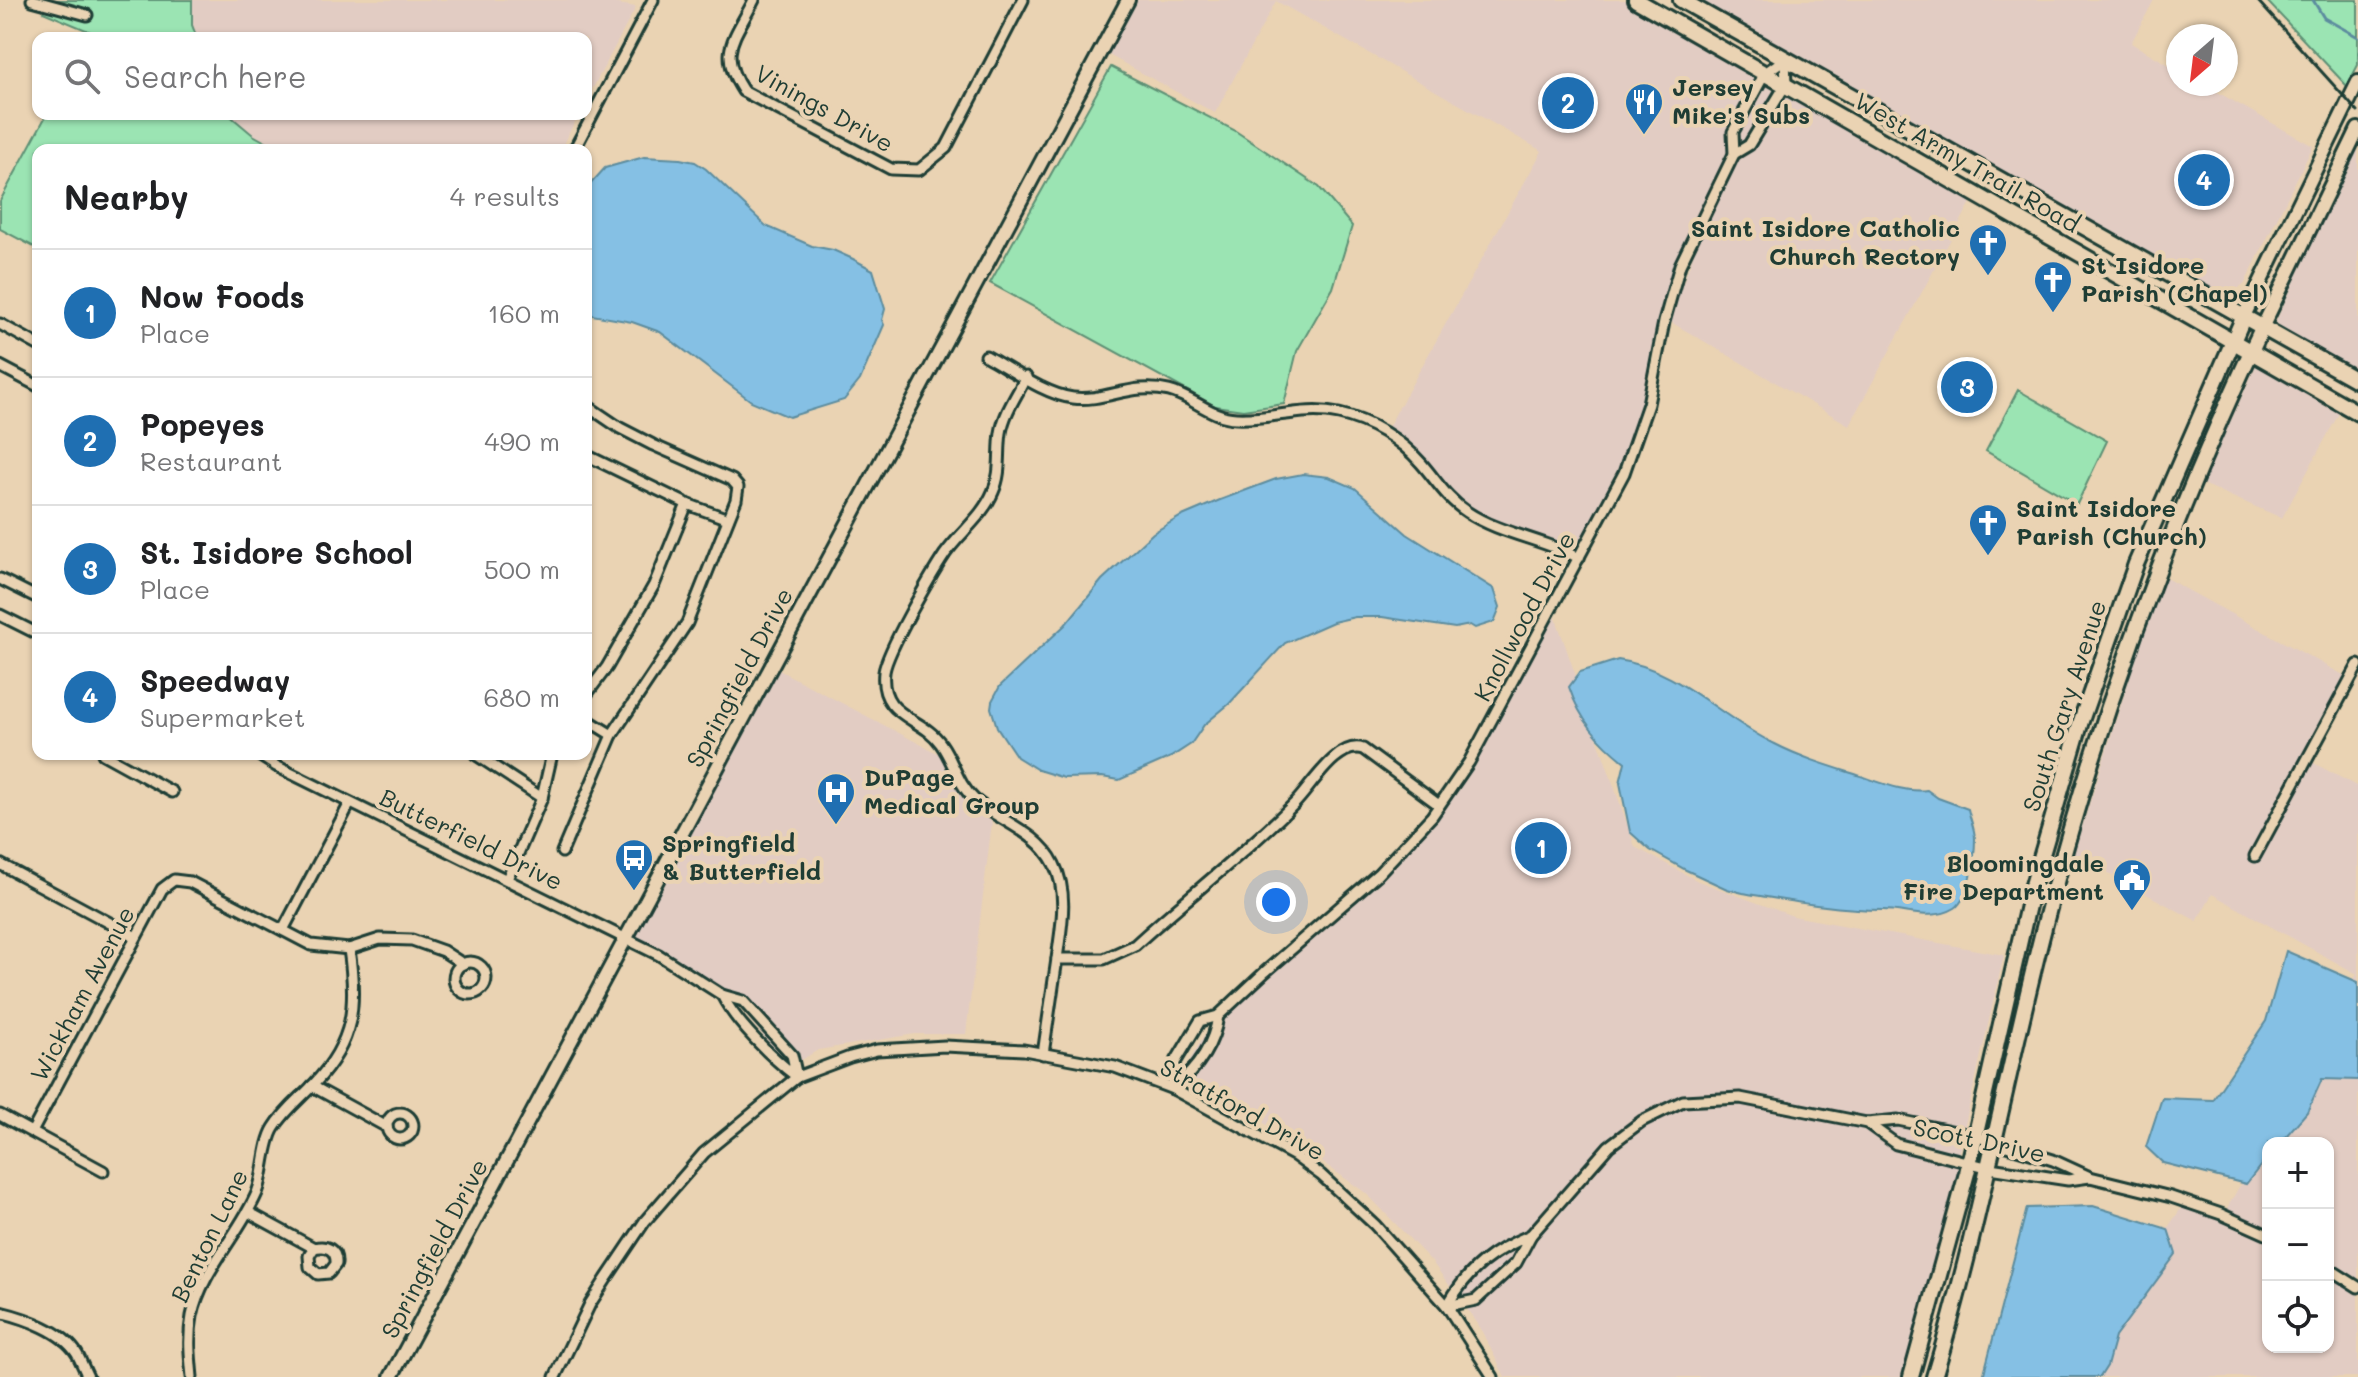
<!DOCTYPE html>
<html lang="en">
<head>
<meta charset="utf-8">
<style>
	body { margin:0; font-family:Mali,sans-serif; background:#f6f6f6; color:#202124 }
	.controls { position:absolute; right:24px; bottom:24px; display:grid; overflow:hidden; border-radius:16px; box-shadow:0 2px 6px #0004 }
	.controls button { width:72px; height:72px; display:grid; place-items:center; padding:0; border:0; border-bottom:2px solid #e0e0e0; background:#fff; color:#202124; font:40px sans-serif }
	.compass { position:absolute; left:2166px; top:24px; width:72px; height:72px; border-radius:50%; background:#fff; box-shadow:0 2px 6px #0004; rotate:208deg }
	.you { position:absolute; left:1276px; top:902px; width:28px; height:28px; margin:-20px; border:6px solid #fff; border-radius:50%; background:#1a73e8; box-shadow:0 0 0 12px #1a73e833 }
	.badge { display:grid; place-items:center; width:52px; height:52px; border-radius:50%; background:#1f6fb2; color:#fff; font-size:26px; font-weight:700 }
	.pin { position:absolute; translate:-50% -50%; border:4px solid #fff; box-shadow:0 2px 8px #0006 }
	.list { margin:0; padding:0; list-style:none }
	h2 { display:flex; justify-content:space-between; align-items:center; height:104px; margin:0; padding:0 32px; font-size:34px }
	h2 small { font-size:26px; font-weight:400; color:#757577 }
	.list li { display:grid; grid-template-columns:52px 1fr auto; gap:24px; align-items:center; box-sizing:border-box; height:128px; padding:0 32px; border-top:2px solid #e0e0e0 }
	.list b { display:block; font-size:30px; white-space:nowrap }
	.list p { margin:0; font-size:26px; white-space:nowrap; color:#757577 }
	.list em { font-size:26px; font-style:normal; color:#757577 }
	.icon { flex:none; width:44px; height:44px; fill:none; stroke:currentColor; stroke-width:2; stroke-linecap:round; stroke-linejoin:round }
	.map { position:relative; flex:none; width:2358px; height:1377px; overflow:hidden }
	.search { position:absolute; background:#fff; box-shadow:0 2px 6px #0004; left:32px; top:32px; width:560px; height:88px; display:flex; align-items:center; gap:20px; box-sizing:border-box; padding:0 28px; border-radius:16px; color:#757577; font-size:30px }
	.panel { position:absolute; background:#fff; box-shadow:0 2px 6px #0004; left:32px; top:144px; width:560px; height:616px; border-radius:16px }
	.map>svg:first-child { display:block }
</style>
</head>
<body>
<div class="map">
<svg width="2358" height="1377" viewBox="0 0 2358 1377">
	<rect width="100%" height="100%" fill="#ead3b3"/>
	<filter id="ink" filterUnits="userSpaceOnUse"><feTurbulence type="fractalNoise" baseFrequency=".0125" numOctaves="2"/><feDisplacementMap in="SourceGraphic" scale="16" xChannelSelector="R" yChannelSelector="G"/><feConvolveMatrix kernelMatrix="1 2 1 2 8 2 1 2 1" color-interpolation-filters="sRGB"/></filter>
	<g filter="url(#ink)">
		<g fill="#e2ccc3">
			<path d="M192 0H596L636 7 586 101V38H197L192 25Z"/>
			<path d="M1134 0H1625L1974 197 1849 425 1669 321 1698 242 1687 236 1666 294 1636 427 1622 461 1575 550 1498 522 1468 507 1423 458 1387 429 1542 151 1276 1 1215 113 1105 53Z"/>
			<path d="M1696 0H2154L2131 43 2178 70V84H2203L2313 146 2245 283 2232 293 2216 292 2105 233Z"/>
			<path d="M228 114H579L560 150H280L253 135Z"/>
			<path d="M2358 145V374L2273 327Z"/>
			<path d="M2257 363 2342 408 2282 518 2202 484Z"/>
			<path d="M2162 576 2347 677 2310 761 2358 787V1282L2328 1265V1143H2268V1231L2225 1212 2357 974 2212 894 2197 921 2073 855Z"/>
			<path d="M1554 613 1635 847 1698 881 1793 916 2004 955 1961 1142 1957 1183 1904 1377H1505L1478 1324 1432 1262 1367 1194 1294 1142 1213 1091 1180 1077 1205 1034 1264 977 1395 863 1445 806 1485 744Z"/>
			<path d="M775 668 939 754 963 799 992 822 966 1034H915L818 1050 790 1067 725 991 673 958 631 936Z"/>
			<path d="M2182 1207 2268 1239V1347H2328V1273L2358 1291V1377H2065Z"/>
		</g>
		<g fill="#9be4b3" stroke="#5d9074" stroke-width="2">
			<path d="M48 0H192V25L197 38H88L91 32 43 12Z"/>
			<path d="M2266 0H2358V65L2347 86Z"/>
			<path d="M1111 67 1234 130 1319 187 1352 226 1333 288 1297 351 1284 404 1243 410 1215 406 990 283Z"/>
			<path d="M47 114H228L253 135 280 150H38V249L0 229V201Z"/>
			<path d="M2018 390 2107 441 2077 504 1986 451Z"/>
		</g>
		<g fill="#85c0e4" stroke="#5c8c9e" stroke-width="2">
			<path d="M644 157 680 159 695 162 706 169 766 226 812 246 833 250 853 259 873 270 885 309 882 320 884 325 860 380 844 400 789 417 751 401 660 332 632 322 586 314V189L605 168Z"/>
			<path d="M1303 474 1329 477 1355 488 1407 534 1494 589 1500 607 1494 622 1475 628 1470 625 1455 628 1382 617H1355L1333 622 1285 643 1229 704 1204 725 1191 744 1171 757 1119 780 1102 777 1064 778 1038 770 1017 757 997 727 991 708 992 701 1000 686 1065 625 1102 580 1153 533 1180 517 1220 500 1276 479Z"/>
			<path d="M1618 660C1678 668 1722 719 1775 744 1802 758 1833 767 1861 776 1882 783 1906 793 1927 790L1938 798 1968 809C1970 819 1975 829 1975 839 1975 855 1969 899 1955 908 1932 922 1907 910 1883 910 1836 910 1790 901 1743 893L1727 889 1686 870 1650 850 1630 832 1620 783 1625 762C1599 741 1580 720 1569 687L1580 672Z"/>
			<path d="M2286 951 2358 982V1080L2322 1079 2307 1112 2280 1143H2268V1156L2246 1184 2163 1163 2146 1147 2162 1098 2213 1100 2266 1021Z"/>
			<path d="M2093 1206 2168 1229 2176 1254 2115 1337 2107 1366 2100 1377H1983L2027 1208Z"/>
		</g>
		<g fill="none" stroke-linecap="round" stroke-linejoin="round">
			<path stroke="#5c8c9e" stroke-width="3" d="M2313 0 2324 18 2358 37"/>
			<g stroke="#1f3d34" stroke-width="15">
				<g id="minor">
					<path d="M32 0 87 15"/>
					<path d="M754 0C735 38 717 52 743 91L891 169 919 170 946 148 1023 0"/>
					<path d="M574 150 653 0"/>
					<path d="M1734 154 1749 145 1786 84 1785 59"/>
					<path d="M0 324 38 345"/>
					<path d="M986 356C1010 369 1046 395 1073 398 1106 402 1132 382 1169 391 1193 397 1210 417 1236 418 1271 420 1303 406 1339 414 1371 421 1400 439 1421 463 1436 480 1447 499 1467 512 1500 534 1543 539 1579 558"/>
					<path d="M0 366 38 386"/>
					<path d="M1026 377C1017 395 1004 413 1001 433 998 453 1002 473 993 492 983 516 960 533 945 554 931 575 887 651 884 672 879 718 922 716 941 744 954 762 957 784 975 800 1001 822 1038 832 1054 864 1069 894 1061 928 1057 959"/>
					<path d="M586 405 620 428 653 445 732 480 738 487 736 500 687 623 612 735 586 719"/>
					<path d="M586 455 687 504 654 585 607 667 586 695"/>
					<path d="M687 504 728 519"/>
					<path d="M0 579 38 598"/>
					<path d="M0 615 38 634"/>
					<path d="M103 754 172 792"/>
					<path d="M257 754 276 766 659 955 722 995 743 1001 792 1055 797 1077"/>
					<path d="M475 754 542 798"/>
					<path d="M562 852 612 735"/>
					<path d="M2255 856 2358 665"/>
					<path d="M0 864 136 937"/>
					<path d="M507 879 542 798 552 754"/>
					<path d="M283 930 350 803"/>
					<circle cx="470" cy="978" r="16"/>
					<path d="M722 995C736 1023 772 1058 797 1077"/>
					<path d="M1043 1054 1057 959H1104L1135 945C1187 897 1245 854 1295 803 1311 787 1338 740 1363 749L1439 805"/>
					<path d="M312 1086 387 1127"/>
					<path d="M1173 1089V1066L1200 1021 1218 1016 1265 972 1378 874 1432 816 1469 762 1624 473 1648 404 1664 322 1680 265 1734 154 1733 132 1765 73 1785 59"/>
					<path d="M1173 1089C1196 1070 1214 1046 1218 1016"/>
					<circle cx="400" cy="1126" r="13"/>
					<path d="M0 1115 103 1171"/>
					<path d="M1867 1123 1896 1144 1990 1168 2068 1180 2090 1177"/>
					<path d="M32 1132 162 889 174 880 190 882 311 945 349 949 380 939 412 940 443 951 463 964"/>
					<path d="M248 1212 314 1248C326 1245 337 1249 336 1264L329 1273 318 1274 310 1267 309 1256 314 1248"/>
					<path d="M2328 1268 2358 1287"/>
					<path d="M1447 1306 1476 1300 1516 1263 1531 1235 1609 1146 1642 1121 1683 1101 1740 1098 1867 1123 1898 1120 1975 1136 2053 1160 2090 1177 2171 1197 2221 1214 2268 1235"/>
					<path d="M1447 1306C1468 1269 1492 1251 1531 1235"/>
					<path d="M0 1312C25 1318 63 1331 77 1354 81 1361 84 1369 88 1377"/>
					<path d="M192 1377C190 1356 188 1337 192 1316 201 1271 239 1235 257 1193 265 1173 264 1144 274 1128 285 1110 300 1099 314 1084 355 1041 357 1004 349 949"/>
					<path d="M555 1377 590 1304 606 1279 645 1221 704 1153 797 1077 850 1057 877 1050 945 1046 1024 1050 1115 1067 1173 1089 1295 1156 1321 1175 1375 1225 1447 1306 1493 1377"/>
				</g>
			</g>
			<g stroke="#1f3d34" stroke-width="18">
				<g id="tertiary">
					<path d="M2244 316 2358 82"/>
					<path d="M2263 326 2358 129"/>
					<path d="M391 1377 1128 0"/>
				</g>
			</g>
			<g stroke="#1f3d34" stroke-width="20">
				<g id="secondary">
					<path d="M1636 0 2358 413"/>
					<path d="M1681 0 2358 381"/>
					<path d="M1911 1377 1967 1173 2031 892 2081 721 2136 564 2244 316"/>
					<path d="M1934 1377C1982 1219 2009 1056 2052 897 2104 700 2176 510 2263 326"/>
				</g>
			</g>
			<use href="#minor" stroke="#ead3b3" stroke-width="9"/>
			<use href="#tertiary" stroke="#ead3b3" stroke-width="12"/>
			<use href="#secondary" stroke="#ead3b3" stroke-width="14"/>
			<path stroke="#1f3d34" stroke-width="3" d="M2257 0 2358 112"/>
		</g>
	</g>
	<defs>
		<g id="restaurant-pin" transform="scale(2)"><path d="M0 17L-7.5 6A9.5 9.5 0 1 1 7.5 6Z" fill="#1f6fb2" stroke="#ead3b3"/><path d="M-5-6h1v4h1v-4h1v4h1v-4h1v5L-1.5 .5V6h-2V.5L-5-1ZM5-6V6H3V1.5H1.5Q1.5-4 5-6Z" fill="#fff"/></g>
		<g id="church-pin" transform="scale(2)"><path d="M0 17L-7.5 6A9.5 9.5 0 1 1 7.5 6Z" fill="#1f6fb2" stroke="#ead3b3"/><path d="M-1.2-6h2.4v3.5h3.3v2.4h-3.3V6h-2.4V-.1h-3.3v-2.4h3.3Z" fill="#fff"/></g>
		<g id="hospital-pin" transform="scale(2)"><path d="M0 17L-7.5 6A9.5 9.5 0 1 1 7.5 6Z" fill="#1f6fb2" stroke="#ead3b3"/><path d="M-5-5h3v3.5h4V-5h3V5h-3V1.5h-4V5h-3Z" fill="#fff"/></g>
		<g id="bus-pin" transform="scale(2)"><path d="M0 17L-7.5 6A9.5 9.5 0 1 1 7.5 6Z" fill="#1f6fb2" stroke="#ead3b3"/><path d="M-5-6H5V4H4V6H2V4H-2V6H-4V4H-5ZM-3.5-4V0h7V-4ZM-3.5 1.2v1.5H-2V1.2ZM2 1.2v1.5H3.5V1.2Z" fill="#fff"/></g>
		<g id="civic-pin" transform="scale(2)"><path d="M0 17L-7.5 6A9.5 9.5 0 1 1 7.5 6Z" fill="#1f6fb2" stroke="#ead3b3"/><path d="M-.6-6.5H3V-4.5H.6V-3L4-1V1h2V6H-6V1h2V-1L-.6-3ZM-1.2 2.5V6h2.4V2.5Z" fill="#fff"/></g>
	</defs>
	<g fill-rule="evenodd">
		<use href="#restaurant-pin" x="1644" y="102"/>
		<use href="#church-pin" x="1988" y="243"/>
		<use href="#church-pin" x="2053" y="280"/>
		<use href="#church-pin" x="1988" y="523"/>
		<use href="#hospital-pin" x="836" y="792"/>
		<use href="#bus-pin" x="634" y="858"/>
		<use href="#civic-pin" x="2132" y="878"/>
	</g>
	<g text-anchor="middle" stroke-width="8" stroke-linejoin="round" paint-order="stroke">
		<g font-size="24" font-weight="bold" fill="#1f3d34" stroke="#ead3b3" text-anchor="start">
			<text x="1672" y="96">Jersey<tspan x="1672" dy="28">Mike's Subs</tspan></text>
			<text x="1960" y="237" text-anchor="end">Saint Isidore Catholic<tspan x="1960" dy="28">Church Rectory</tspan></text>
			<text x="2081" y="274">St Isidore<tspan x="2081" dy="28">Parish (Chapel)</tspan></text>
			<text x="2016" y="517">Saint Isidore<tspan x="2016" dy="28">Parish (Church)</tspan></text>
			<text x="864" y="786">DuPage<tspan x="864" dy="28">Medical Group</tspan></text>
			<text x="662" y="852">Springfield<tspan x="662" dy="28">&amp; Butterfield</tspan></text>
			<text x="2104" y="872" text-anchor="end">Bloomingdale<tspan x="2104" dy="28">Fire Department</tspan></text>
		</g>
		<g font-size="24" fill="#1f3d34" stroke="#ead3b3">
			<text transform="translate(824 109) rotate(29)" y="8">Vinings Drive</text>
			<text transform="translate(1967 163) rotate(30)" y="8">West Army Trail Road</text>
			<text transform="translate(1525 617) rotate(-62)" y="8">Knollwood Drive</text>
			<text transform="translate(740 678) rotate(-62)" y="8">Springfield Drive</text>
			<text transform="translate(2065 706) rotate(-72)" y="8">South Gary Avenue</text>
			<text transform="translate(471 840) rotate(26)" y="8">Butterfield Drive</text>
			<text transform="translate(83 994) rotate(-62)" y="8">Wickham Avenue</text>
			<text transform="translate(1242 1110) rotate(29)" y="8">Stratford Drive</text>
			<text transform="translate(1979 1141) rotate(12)" y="8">Scott Drive</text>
			<text transform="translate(210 1236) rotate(-64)" y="8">Benton Lane</text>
			<text transform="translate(435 1249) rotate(-62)" y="8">Springfield Drive</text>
		</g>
	</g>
</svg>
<div class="controls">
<button>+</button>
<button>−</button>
<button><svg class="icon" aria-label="locate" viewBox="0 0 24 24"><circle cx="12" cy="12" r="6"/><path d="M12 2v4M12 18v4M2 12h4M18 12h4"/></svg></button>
</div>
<svg class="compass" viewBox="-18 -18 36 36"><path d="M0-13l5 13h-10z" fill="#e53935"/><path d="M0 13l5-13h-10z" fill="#757577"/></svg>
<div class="you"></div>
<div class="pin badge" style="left:1541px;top:848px">1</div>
<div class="pin badge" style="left:1568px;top:103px">2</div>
<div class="pin badge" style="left:1967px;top:387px">3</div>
<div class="pin badge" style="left:2204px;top:180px">4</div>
<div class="search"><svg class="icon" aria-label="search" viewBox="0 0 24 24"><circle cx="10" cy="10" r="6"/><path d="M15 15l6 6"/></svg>Search here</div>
<section class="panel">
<h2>Nearby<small>4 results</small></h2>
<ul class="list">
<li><span class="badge">1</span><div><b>Now Foods</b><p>Place</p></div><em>160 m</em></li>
<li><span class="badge">2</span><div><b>Popeyes</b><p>Restaurant</p></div><em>490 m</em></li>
<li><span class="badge">3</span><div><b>St. Isidore School</b><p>Place</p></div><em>500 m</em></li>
<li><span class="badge">4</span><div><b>Speedway</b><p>Supermarket</p></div><em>680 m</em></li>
</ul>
</section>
</div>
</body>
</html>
